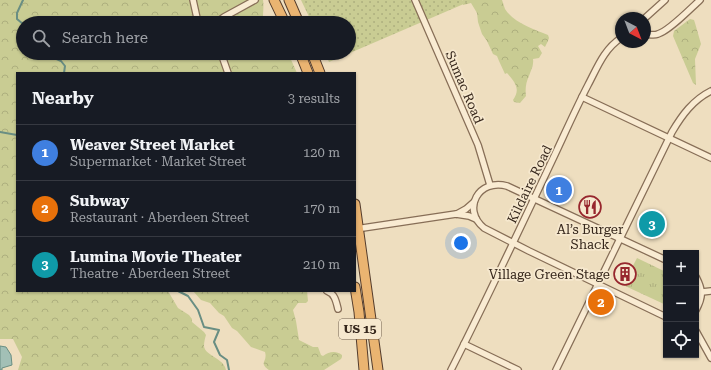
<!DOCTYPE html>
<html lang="en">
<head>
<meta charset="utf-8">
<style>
	body { margin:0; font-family:"Roboto Serif",serif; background:#242831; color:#f1f3f6 }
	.controls { position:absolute; right:12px; bottom:12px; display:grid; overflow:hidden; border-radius:0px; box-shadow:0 1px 3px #0004 }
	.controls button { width:36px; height:36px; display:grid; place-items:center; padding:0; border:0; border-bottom:1px solid #363941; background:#171b24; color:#f1f3f6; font:20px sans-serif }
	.compass { position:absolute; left:615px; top:12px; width:36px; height:36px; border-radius:50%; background:#171b24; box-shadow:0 1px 3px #0004; rotate:138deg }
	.you { position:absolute; left:461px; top:243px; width:14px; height:14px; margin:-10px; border:3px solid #fff; border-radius:50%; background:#1a73e8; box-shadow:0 0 0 6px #1a73e833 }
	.badge { display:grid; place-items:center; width:26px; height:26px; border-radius:50%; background:#c8979c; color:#fff; font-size:13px; font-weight:700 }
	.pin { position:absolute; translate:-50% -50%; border:2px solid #fff; box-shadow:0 1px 4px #0006 }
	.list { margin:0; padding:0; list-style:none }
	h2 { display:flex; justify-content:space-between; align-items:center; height:52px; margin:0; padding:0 16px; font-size:17px }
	h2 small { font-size:13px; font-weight:400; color:#9ea1a6 }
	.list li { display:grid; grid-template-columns:26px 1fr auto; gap:12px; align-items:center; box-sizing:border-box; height:56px; padding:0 16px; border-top:1px solid #363941 }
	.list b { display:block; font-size:15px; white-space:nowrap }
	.list p { margin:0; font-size:13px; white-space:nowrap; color:#9ea1a6 }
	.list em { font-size:13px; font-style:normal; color:#9ea1a6 }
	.icon { flex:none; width:22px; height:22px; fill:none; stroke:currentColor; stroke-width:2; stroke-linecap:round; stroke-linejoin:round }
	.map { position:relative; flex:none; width:711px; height:370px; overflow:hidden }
	.search { position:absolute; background:#171b24; box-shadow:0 1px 3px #0004; left:16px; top:16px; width:340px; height:44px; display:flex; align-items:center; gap:10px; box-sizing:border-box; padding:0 14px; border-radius:22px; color:#9ea1a6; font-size:15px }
	.panel { position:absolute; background:#171b24; box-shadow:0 1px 3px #0004; left:16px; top:72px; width:340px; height:220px; border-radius:0px }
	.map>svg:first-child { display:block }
</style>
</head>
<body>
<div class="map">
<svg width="711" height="370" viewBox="0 0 711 370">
	<defs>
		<pattern id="grass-tufts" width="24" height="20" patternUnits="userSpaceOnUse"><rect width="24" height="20" fill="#c9cc93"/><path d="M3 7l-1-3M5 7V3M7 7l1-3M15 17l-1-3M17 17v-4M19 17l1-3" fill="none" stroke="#adaf7e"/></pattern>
		<pattern id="forest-crowns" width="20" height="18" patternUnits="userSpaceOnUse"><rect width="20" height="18" fill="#c9cc93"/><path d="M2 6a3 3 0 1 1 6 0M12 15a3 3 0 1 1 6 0" fill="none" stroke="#adaf7e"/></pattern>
		<pattern id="park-dots" width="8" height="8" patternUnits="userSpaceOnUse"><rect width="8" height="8" fill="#c9cc93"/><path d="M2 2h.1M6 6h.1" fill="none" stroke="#adaf7e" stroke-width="1.8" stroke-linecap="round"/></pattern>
	</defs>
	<rect width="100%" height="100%" fill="#eedebf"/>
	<path fill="url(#grass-tufts)" d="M637 258 666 272V305L623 285Z"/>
	<g fill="url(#forest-crowns)">
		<path d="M0 0H263C264 5 263 12 263 17L258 23H23V53H288L297 73H17V291H168L178 308 189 315 192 319V322L204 332 206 335C205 338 204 342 204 346 205 356 224 358 226 370H18L22 357 13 339H0Z"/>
		<path d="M463 0H502C503 3 504 6 505 9 514 23 534 29 548 35L549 38C548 41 547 43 545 47L541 44 538 46 542 53 539 58 533 59C534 65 531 70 529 76 526 82 525 89 526 96L520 103 514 102 513 100C521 89 515 82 507 73L505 74 499 61 497 56 493 54 487 41 482 34 478 22 477 13 471 3 463 5Z"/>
		<path d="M690 19 694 20 695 23 701 44 695 59 696 85 693 83 673 36 674 31Z"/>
		<path d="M193 291H307L308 301 306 303H298L293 310 296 321 299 340 313 347H318L321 355 323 356C329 352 335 350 342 355V357L341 359 324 370H269C258 362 268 362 265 352L251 347 237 331 232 328 224 316 219 313 210 303 201 300Z"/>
	</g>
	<path fill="url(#park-dots)" d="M301 0H462L464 1 465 0H473L329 62 325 53H349V23H312Z"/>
	<path fill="#a2c0b6" stroke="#698e83" d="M0 346 6 347 11 355 12 365 2 368V370H0Z"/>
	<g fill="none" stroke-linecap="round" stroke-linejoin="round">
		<g stroke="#698e83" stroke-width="2">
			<path d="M23 24 17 19V13L23 0"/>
			<path d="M48 53 52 57 61 61 65 66 64 73"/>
			<path d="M0 132 17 135"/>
			<path d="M178 291 188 296 198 310 204 327 219 330 214 342 220 355 227 360 229 370"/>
		</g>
		<g stroke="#876e57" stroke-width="8">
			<g id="minor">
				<path d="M193 0 197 18 202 23"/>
				<path d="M415 0 478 145 490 185"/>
				<path d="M645 18 665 0"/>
				<path d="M216 23 224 17 255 0"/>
				<path d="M645 34C649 34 653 36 658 34 669 31 690 9 700 0"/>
				<path d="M221 53 228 73"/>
				<path d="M582 97 711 158"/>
				<path d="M457 214 466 209 474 202"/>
				<path d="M356 229 456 214 469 216 476 219"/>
				<path d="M666 260 507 186C479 178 461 209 484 228L529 251 666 317"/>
				<path d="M696 277C703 290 703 297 696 310"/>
				<path d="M327 291C335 294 336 301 338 309"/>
				<path d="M702 292 711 291"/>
				<path d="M696 331 711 358"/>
				<path d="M464 344 518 370"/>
				<path d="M451 370C485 303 517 235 549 167 562 140 574 112 588 85 597 68 604 49 621 38"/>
				<path d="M556 370 672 132C682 115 693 100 711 91"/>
			</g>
		</g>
		<g stroke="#543c2c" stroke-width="11">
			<g id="trunk">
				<path d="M274 0 285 23"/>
				<path d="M289 0 299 23"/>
				<path d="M300 53 308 73"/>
				<path d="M312 53 320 73"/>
				<path d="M355 204 378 370"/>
				<path d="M355 287 359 312 364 370"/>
			</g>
		</g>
		<use href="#minor" stroke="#f9ebd2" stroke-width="5.5"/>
		<use href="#trunk" stroke="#eab471" stroke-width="9"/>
	</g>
	<defs>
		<g id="restaurant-ring" transform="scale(1.15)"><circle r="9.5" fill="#f6e8ce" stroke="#97262d" stroke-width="1.5"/><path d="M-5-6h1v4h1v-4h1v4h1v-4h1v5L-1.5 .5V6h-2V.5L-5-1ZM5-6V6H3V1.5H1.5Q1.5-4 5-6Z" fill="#97262d"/></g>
		<g id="building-ring" transform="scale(1.15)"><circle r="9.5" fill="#f6e8ce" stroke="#97262d" stroke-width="1.5"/><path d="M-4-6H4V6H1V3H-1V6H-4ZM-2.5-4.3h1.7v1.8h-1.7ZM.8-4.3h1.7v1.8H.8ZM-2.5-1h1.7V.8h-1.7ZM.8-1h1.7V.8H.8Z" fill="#97262d"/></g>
	</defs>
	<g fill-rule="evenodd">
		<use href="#restaurant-ring" x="590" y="207"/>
		<use href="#building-ring" x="625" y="274"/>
	</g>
	<g text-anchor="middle" stroke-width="3.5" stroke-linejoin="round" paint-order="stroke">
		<rect fill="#f6e8ce" stroke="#706151" stroke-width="1" x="339" y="319" width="42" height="20" rx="3"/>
		<g font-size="12" font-weight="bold" fill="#36271c">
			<text x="360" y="333">US 15</text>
		</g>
		<g font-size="13" fill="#36271c" stroke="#f6e8ce">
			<text transform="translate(465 87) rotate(67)" y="5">Sumac Road</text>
			<text transform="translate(529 184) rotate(-64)" y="5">Kildaire Road</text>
		</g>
		<g font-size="13" fill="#36271c" stroke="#f6e8ce">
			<text x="590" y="234">Al’s Burger<tspan x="590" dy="15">Shack</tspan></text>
			<text x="610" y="279" text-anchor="end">Village Green Stage</text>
		</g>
	</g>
</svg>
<div class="controls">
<button>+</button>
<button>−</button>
<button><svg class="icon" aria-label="locate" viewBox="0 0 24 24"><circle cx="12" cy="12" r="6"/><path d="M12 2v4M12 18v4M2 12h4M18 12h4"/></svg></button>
</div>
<svg class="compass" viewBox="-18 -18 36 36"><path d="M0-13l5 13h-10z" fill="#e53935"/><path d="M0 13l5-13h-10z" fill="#9ea1a6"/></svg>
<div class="you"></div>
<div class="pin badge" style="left:559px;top:190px;background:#3f7fe0">1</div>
<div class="pin badge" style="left:601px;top:302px;background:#e8710a">2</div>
<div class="pin badge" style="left:652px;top:224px;background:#0f9aa8">3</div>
<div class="search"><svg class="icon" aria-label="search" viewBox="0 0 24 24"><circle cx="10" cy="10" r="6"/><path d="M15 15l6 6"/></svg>Search here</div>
<section class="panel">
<h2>Nearby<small>3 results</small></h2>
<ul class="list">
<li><span class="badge" style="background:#3f7fe0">1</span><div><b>Weaver Street Market</b><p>Supermarket · Market Street</p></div><em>120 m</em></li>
<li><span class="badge" style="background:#e8710a">2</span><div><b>Subway</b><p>Restaurant · Aberdeen Street</p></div><em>170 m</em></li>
<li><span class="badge" style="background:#0f9aa8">3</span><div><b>Lumina Movie Theater</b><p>Theatre · Aberdeen Street</p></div><em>210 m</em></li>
</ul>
</section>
</div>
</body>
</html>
